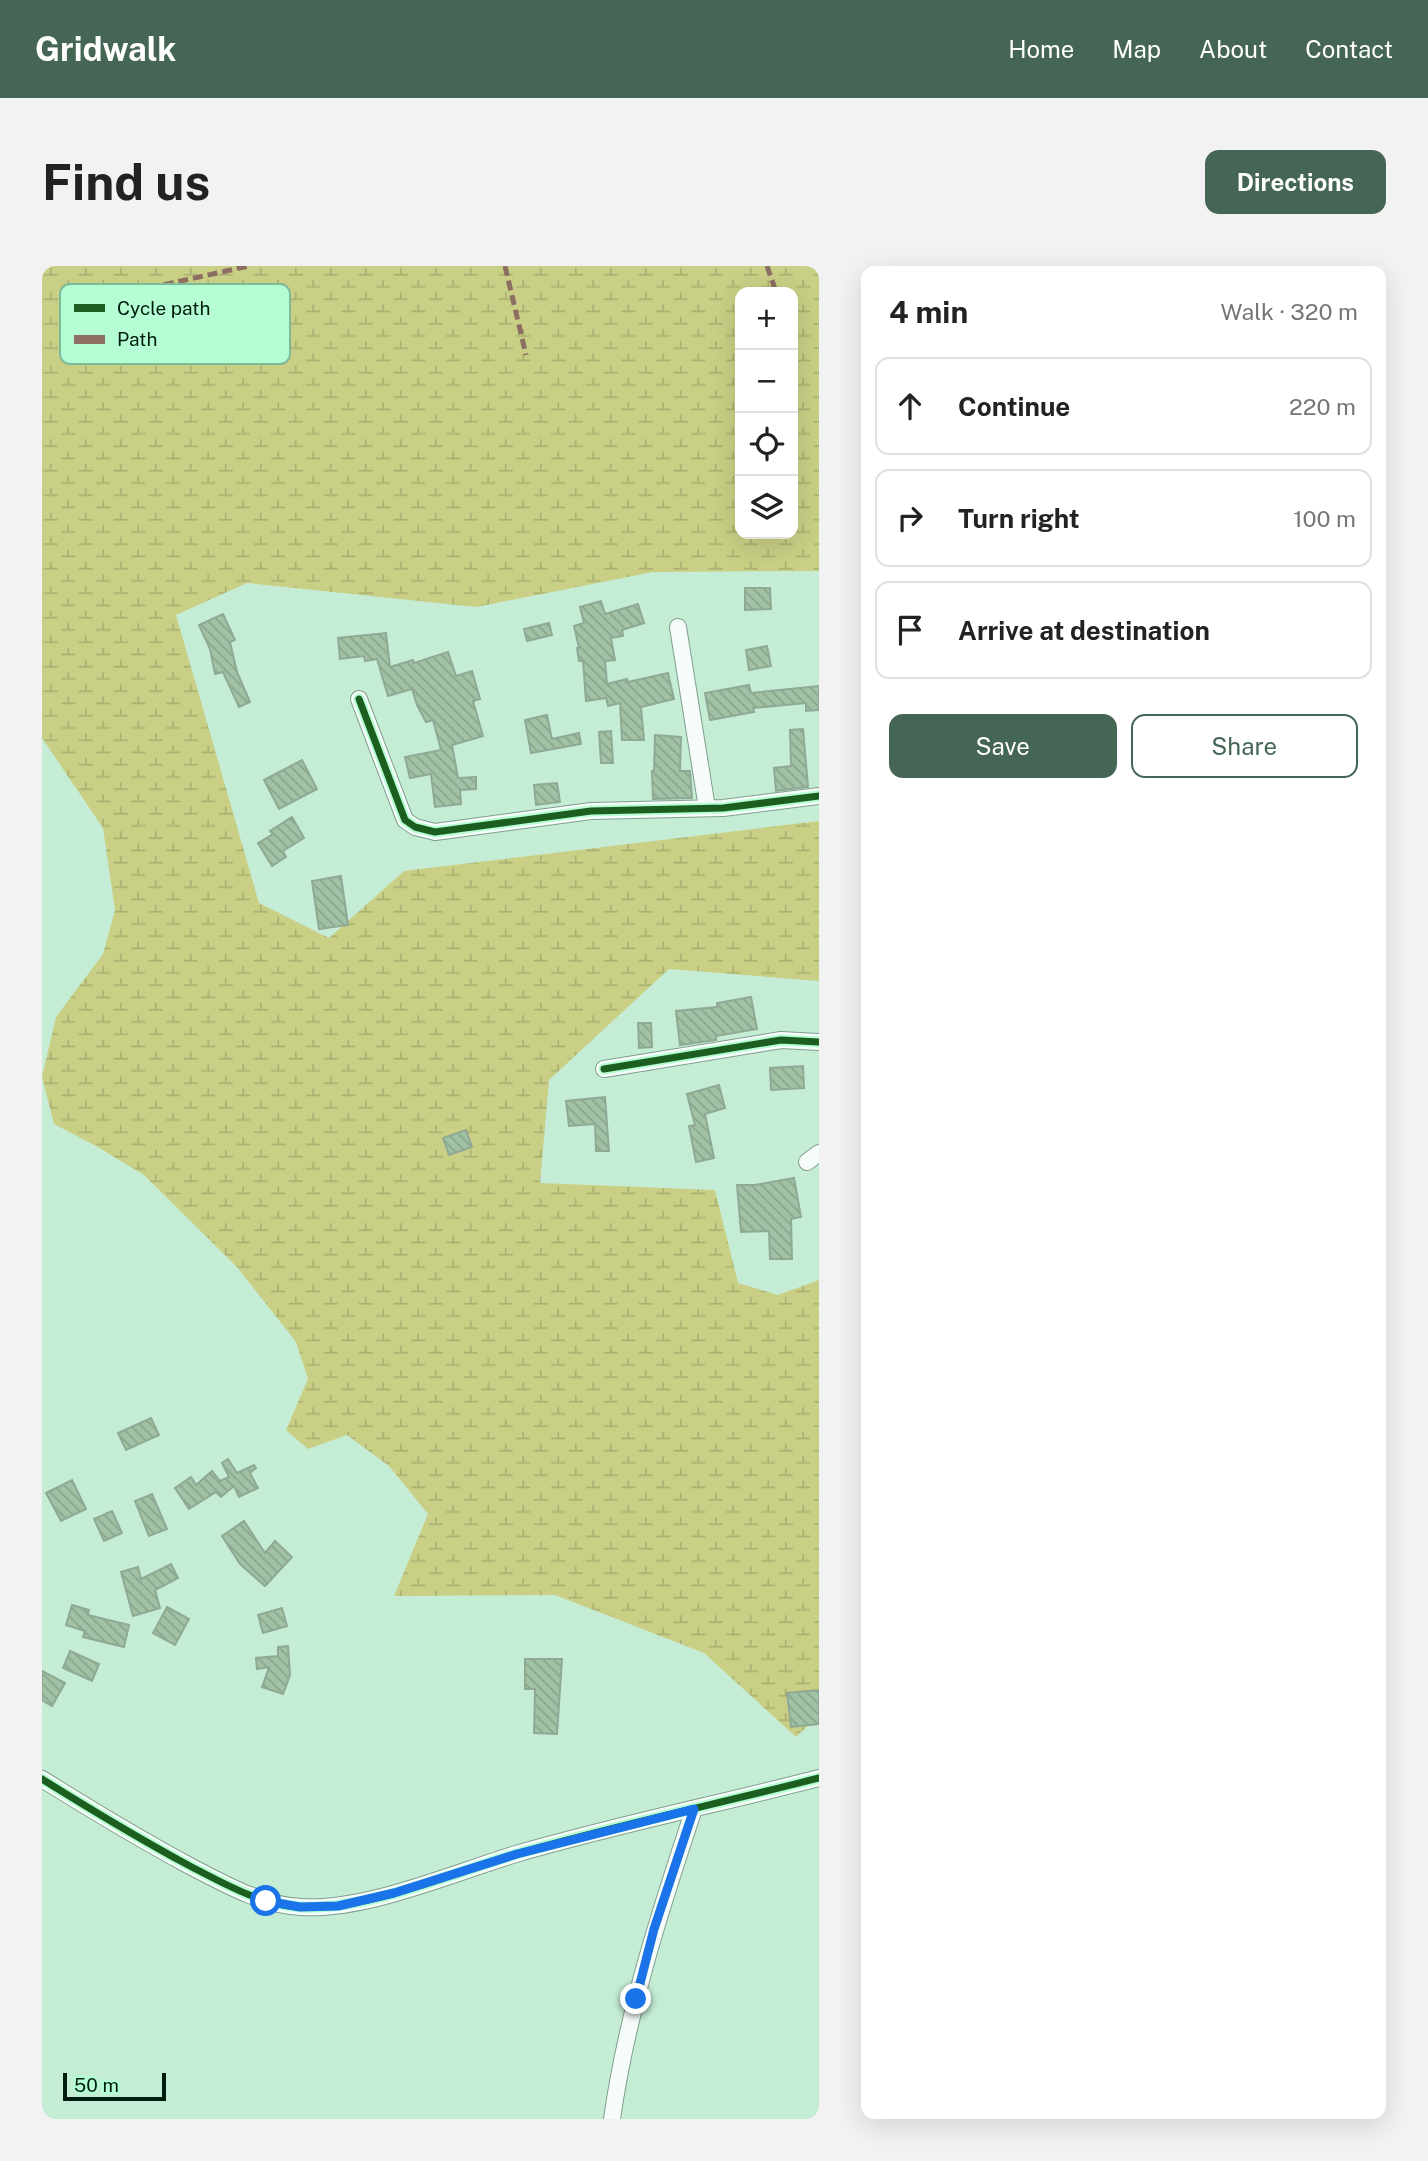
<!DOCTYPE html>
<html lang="en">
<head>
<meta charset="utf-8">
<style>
	body { margin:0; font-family:"Public Sans",sans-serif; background:#f2f2f2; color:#222 }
	.controls { position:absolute; right:21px; top:21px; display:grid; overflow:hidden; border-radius:14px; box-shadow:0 7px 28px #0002 }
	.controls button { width:63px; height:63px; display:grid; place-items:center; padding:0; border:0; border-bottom:2px solid #e0e0e0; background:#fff; color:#222; font:35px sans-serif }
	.scale { position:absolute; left:21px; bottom:18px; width:103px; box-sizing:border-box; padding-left:7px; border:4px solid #011d0f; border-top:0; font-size:19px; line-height:24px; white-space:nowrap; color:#011d0f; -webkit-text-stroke:5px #b5fdd3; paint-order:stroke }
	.stop { position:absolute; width:21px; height:21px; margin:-16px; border:5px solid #1a73e8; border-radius:50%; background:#fff }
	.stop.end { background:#1a73e8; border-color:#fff; box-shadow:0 2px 7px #0008 }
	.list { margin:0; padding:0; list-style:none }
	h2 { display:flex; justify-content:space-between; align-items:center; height:91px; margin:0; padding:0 28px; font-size:30px }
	h2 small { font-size:23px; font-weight:400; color:#767676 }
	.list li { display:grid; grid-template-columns:46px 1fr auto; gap:21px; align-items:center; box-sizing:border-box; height:98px; margin:0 14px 14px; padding:0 14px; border:2px solid #e0e0e0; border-radius:14px }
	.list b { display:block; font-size:26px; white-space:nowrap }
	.list em { font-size:23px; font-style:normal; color:#767676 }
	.actions { display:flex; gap:14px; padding:21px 28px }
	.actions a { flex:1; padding:16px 0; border:2px solid #466655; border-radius:14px; text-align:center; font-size:24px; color:#466655 }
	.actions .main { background:#466655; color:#fff }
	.icon { flex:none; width:38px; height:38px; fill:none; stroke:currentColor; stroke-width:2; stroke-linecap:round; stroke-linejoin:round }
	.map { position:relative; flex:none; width:777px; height:1853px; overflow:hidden; border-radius:14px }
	header { display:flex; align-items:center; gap:42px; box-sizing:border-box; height:98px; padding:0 35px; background:#466655; color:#fff }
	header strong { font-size:33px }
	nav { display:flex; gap:38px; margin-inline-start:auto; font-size:24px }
	.intro { display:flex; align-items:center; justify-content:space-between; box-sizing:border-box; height:168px; padding:0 42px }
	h1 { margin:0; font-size:49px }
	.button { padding:18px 32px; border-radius:14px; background:#466655; color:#fff; font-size:24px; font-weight:700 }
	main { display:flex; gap:42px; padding:0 42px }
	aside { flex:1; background:#fff; border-radius:14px; box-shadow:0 7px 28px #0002 }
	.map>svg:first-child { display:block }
</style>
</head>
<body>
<header>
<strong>Gridwalk</strong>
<nav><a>Home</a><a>Map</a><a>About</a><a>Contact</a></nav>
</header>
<div class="intro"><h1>Find us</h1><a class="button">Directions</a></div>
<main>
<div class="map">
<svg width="777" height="1853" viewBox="0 0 777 1853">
	<defs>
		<pattern id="wetland-marsh" width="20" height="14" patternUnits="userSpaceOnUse" patternTransform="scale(1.75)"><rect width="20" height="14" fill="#c9cf85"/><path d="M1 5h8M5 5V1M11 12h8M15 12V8" fill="none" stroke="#abb172"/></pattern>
		<pattern id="building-back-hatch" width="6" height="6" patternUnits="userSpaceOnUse" patternTransform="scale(1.75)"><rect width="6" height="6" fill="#a1c2a4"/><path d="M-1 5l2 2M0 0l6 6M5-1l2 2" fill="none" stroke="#89a68c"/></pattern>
	</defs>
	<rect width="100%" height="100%" fill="#c5edd6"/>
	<path fill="url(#wetland-marsh)" fill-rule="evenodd" d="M0 0H777V305L611 306 434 341 205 317 134 349 217 637 287 672 362 605 777 555V715L627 703 507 814 498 917 673 924 696 1017 736 1029 777 1014V1449L754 1471 662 1387 513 1329 352 1330 386 1248 347 1200 305 1169 266 1183 244 1164 266 1113 254 1076 195 1001 102 909 54 880 12 858 0 811 14 751 61 688 73 644 61 562 0 472ZM698 26H751V268H698Z"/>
	<g fill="url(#building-back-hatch)" stroke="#90a995" stroke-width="2">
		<path d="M703 322H728L729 343 703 344Z"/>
		<path d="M559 335 563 348 596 338 602 357 580 364 581 370 569 372 573 394 563 395 565 418 585 413 586 416 626 407 632 433 599 441 602 474H580L578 437 566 440 564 432 544 435 541 395H537L535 382H537L532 360 542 357 538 341Z"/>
		<path d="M181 348 193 374 188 376 195 406 208 436 197 441 181 406 173 408 168 383 157 359Z"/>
		<path d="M507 357 510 369 485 375 482 363Z"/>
		<path d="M344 367 348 401 371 394 372 397 406 386 414 410 430 405 438 433 431 435 441 470 410 479 416 512 434 511V523L418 524 419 538 393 541 389 508 368 512 363 491 399 484 391 454 384 456 375 439 370 423 346 430 335 393 323 395 322 390 298 393 296 372Z"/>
		<path d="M725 380 729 400 707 404 704 384Z"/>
		<path d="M707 419 709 427 777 420V444L764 445V437L711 442 712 446 668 454 663 427Z"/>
		<path d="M505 449 510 473 537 467 539 478 489 487 483 454Z"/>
		<path d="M761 463 766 521 734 525 732 502 749 500 748 464Z"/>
		<path d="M569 465 571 497H559L557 466Z"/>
		<path d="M613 469 639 471 638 505H648L650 532 611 533 610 505H612Z"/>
		<path d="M260 494 275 523 237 543 222 514Z"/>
		<path d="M515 517 518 536 494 539 492 519Z"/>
		<path d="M250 551 262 572 241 585 244 591 230 600 216 577 231 568 228 565Z"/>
		<path d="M299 610 306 659 277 663 270 615Z"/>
		<path d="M709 731 715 763 674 770V774L638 779 634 745 675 741V737Z"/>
		<path d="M596 757H609L610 781 597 782Z"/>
		<path d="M761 800 762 822 729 824 728 802Z"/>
		<path d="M677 819 683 842 663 848 672 892 654 896 647 860 653 859 645 828Z"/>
		<path d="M563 831 567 885H554L553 858 527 860 524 835Z"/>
		<path d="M424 864 430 881 407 889 401 872Z"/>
		<path d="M752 912 759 951 749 953 750 993H728L727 965 699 966 695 919H713Z"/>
		<path d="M109 1152 117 1169 84 1184 76 1167Z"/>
		<path d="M186 1193 195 1207 212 1199 214 1202 208 1207 216 1222 197 1231 192 1220 179 1231 174 1226 147 1243 133 1222 149 1211 154 1219 170 1205 178 1215 187 1211 180 1197Z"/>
		<path d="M30 1214 44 1243 19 1255 4 1227Z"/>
		<path d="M110 1228 125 1263 107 1270 93 1235Z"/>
		<path d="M70 1245 80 1267 62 1275 52 1253Z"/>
		<path d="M202 1255 223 1287 233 1275 250 1291 223 1320 198 1298 180 1270Z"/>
		<path d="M129 1298 136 1312 113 1324 118 1342 91 1350 79 1306 96 1301 99 1313Z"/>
		<path d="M30 1339 47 1344 46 1349 87 1359 82 1381 41 1371 43 1365 24 1359Z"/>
		<path d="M125 1341 147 1353 133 1379 111 1367Z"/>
		<path d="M240 1342 245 1360 221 1367 216 1349Z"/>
		<path d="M246 1380 248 1409 241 1428 220 1421 227 1401 215 1403 214 1392 236 1390V1381Z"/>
		<path d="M28 1385 57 1398 50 1415 21 1402Z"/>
		<path d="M483 1393H520L515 1468 492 1467 493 1423H483Z"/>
		<path d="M0 1405 23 1417 10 1440 0 1434Z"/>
		<path d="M777 1424V1458L749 1461 745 1427Z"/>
	</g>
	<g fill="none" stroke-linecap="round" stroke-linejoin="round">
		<g stroke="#809f8e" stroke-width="18">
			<g id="minor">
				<path d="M636 361 665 542"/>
				<path d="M317 433 363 554 373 561 393 566 549 545 681 542 777 530"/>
				<path d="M562 803 739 774 777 776"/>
				<path d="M765 896 777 887"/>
				<path d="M0 1513C48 1543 96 1572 146 1599 181 1617 218 1639 259 1641 324 1645 411 1607 474 1588 574 1559 676 1538 777 1512"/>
				<path d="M570 1853C585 1747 618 1645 652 1543"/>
			</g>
		</g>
		<use href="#minor" stroke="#f6fcf9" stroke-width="16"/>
		<g stroke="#8d6e63" stroke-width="5" stroke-dasharray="10 5" stroke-linecap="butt">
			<path d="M463 0 484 89"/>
			<path d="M725 0 734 26"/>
			<path d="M107 22 207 0"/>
		</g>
		<g stroke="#b5fdd3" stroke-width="11">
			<g id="cycleway">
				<path d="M317 433 363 554 373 561 393 566 549 545 681 542 777 530"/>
				<path d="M562 803 739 774 777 776"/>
				<path d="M0 1513C48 1543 96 1572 146 1599 181 1617 218 1639 259 1641 324 1645 411 1607 474 1588 574 1559 676 1538 777 1512"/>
			</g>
		</g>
		<use href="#cycleway" stroke="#1b5e20" stroke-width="7"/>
	</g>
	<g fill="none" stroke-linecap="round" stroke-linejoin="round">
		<path stroke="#1a73e8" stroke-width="9" d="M224 1635 258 1641 296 1640 352 1627 475 1588 652 1543 612 1663 594 1733"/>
	</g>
	<rect x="18" y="18" width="230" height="80" rx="10" fill="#b5fdd3" stroke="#7fba98" stroke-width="2"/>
	<rect x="32" y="38" width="31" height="8" fill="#1b5e20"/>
	<rect x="32" y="69" width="31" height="9" fill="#8d6e63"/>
	<g font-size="19" fill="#011d0f">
		<text x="75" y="49">Cycle path</text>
		<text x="75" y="80">Path</text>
	</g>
</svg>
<div class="controls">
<button>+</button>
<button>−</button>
<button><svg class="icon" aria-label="locate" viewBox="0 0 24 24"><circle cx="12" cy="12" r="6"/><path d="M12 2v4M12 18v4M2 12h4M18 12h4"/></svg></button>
<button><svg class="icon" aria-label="layers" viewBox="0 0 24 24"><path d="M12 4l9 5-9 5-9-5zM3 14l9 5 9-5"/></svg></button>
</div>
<div class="scale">50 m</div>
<div class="stop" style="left:224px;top:1635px"></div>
<div class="stop end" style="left:594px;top:1733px"></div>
</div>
<aside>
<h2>4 min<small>Walk · 320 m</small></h2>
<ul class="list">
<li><svg class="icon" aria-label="ahead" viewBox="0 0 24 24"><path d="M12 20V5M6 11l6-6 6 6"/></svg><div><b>Continue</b></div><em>220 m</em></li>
<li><svg class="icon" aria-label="right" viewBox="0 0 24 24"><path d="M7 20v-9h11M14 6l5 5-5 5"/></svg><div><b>Turn right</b></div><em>100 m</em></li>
<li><svg class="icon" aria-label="arrive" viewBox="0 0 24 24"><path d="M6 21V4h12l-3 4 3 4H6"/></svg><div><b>Arrive at destination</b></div></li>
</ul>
<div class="actions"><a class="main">Save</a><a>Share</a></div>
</aside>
</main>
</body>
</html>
